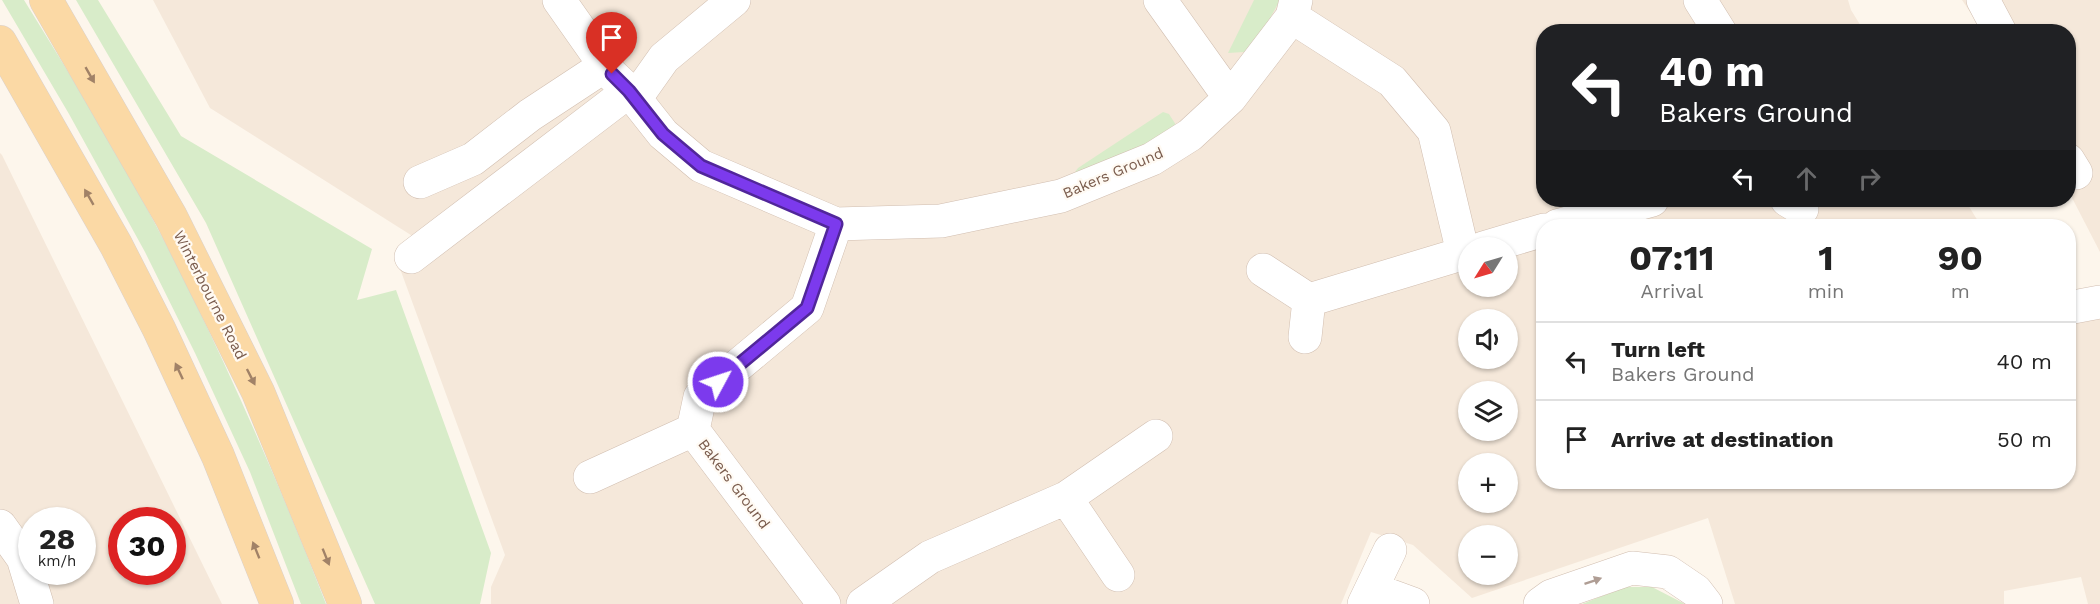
<!DOCTYPE html>
<meta charset="utf-8">
<style>
:root{--surface:#fff;--page:#f2f2f2;--text:#222;--muted:#767676;--line:#e0e0e0}
body{margin:0;font-family:"Work Sans",sans-serif;background:var(--page);color:var(--text);height:100vh;display:flex;flex-direction:column;font-size:22px;white-space:nowrap}
*{box-sizing:border-box;margin:0}
p{font-size:20px;color:var(--muted)}
.icon{flex:none;width:33px;height:33px;fill:none;stroke:currentColor;stroke-width:2;stroke-linecap:round;stroke-linejoin:round}
.map{position:relative;flex:1;overflow:hidden}
.panel{position:absolute;left:1536px;top:219px;width:540px;height:270px;display:flex;flex-direction:column;background:var(--surface);border-radius:24px;box-shadow:0 2px 4px #0004}
.panel>*{flex:none}
.hud{position:absolute;left:1536px;top:24px;width:540px;height:183px;border-radius:24px;box-shadow:0 2px 4px #0004;background:#202124;color:#fff;overflow:hidden}
.needle{width:39px;rotate:233deg}
.controls{position:absolute;left:1458px;top:237px;display:grid;gap:12px}
.controls a{display:grid;place-items:center;width:60px;height:60px;border-radius:50%;background:var(--surface);box-shadow:0 2px 4px #0004;font-size:30px}
.speed{position:absolute;left:18px;top:507px;display:flex;gap:12px;font-size:30px;font-weight:700;text-align:center}
.speed>*{display:grid;place-content:center;width:78px;height:78px;border-radius:50%;background:var(--surface);box-shadow:0 2px 4px #0004;line-height:1}
.speed small{font-size:15px;font-weight:400}
.speed .limit{border:9px solid #d22;background:#fff;color:#111}
.pin{position:absolute;display:grid;place-items:center;width:51px;height:51px;color:#fff;margin:-62px -26px;border-radius:50% 50% 50% 0;rotate:-45deg;box-shadow:0 0 6px #0007}
.pin .icon{rotate:45deg}
.me{position:absolute;width:66px;margin:-33px;rotate:50deg;stroke-linejoin:round;filter:drop-shadow(0 0 4px #0008)}
.turn{display:flex;align-items:center;gap:21px;height:126px;padding:0 24px;font-size:27px}
.turn .icon{width:78px;height:78px;stroke-width:2.5}
.turn b{display:block;font-size:42px;line-height:51px}
.lanes{display:flex;align-items:center;height:57px;padding:0 24px;background:#0003;justify-content:center;gap:30px;direction:ltr}
.lanes .off{opacity:.35}
.eta{display:flex;justify-content:space-evenly;align-items:center;height:102px;text-align:center}
.eta b{font-size:36px;font-weight:700;line-height:42px}
ul{padding:0;list-style:none}
li{display:flex;align-items:center;gap:18px;height:78px;padding:0 24px;border-top:2px solid var(--line)}
li div{flex:1}
li b{display:block;font-size:22px}
li em{font-style:normal}
.map>svg:first-child{display:block}
.residential{fill:#f5e8da;fill-rule:evenodd}
.grass{fill:#d8ecc9}
.lines{fill:none;stroke-linecap:round;stroke-linejoin:round}
.minor-casing{stroke:#d1beb0;stroke-width:34}
.major-casing{stroke:#dad1cd;stroke-width:34}
.minor{stroke:#fff;stroke-width:33}
.major{stroke:#fbd9a5;stroke-width:33}
.oneway{fill:#a18267}
.oneway2{fill:#af9d94}
.route-casing{stroke:#51269a;stroke-width:15}
.route{stroke:#7c3aed;stroke-width:10}
.labels{text-anchor:middle;stroke-width:4.5;stroke-linejoin:round;paint-order:stroke}
.street-label{font-size:15px;fill:#7a5c4d;stroke:#fffaf3}
</style>
<div class="map">
<svg width="2100" height="604" viewBox="0 0 2100 604">
<rect width="100%" height="100%" fill="#fdf6ec"/>
<!-- residential -->
<path class="residential" d="M153 0H1848L1851 10 1864 31 1544 32V200H1965L1981 226H1544V482H2068L2069 299 2100 292V604H2088L2081 577 2004 591V604H1735L1708 518 1472 598 1413 545 1371 532 1341 604H491V587L505 555 395 255 414 237 210 108ZM1468 248H1508V286H1468ZM1468 320H1508V358H1468ZM1468 392H1508V430H1468ZM1468 464H1508V502H1468ZM1468 536H1508V574H1468Z
M1962 0H2100V252L2069 192 2068 32 1983 31Z
M0 153 2 155 222 604H0ZM32 520H82V572H32ZM122 520H172V572H122Z"/>
<!-- grass -->
<path class="grass" d="M2 0H24C83 95 141 191 190 292 240 394 285 498 326 604H301L250 472 195 353 145 252 69 114Z
M76 0H98L181 136 372 249 357 300 396 290 491 553 480 604H375L206 223Z
M1254 0H1280L1263 31 1244 52 1228 53Z
M1163 112 1169 114 1176 125 1151 142 1077 174 1075 172 1078 168Z
M1625 587H1652L1685 604H1582Z"/>
<g class="lines">
<!-- minor casing -->
<g class="minor-casing">
<path id="minor" d="M559 0 611 74 629 91 663 134 701 166 836 224 941 221 1061 196 1152 159 1190 135 1230 98 1292 17 1296 0
M1160 0 1230 98
M1700 0 1720 32
M1983 0 2000 32
M1292 17 1392 81 1434 131 1463 253
M635 99 664 58 734 0
M2068 160 2076 173
M420 182 473 159 530 115 606 65
M1787 200 1802 209
M1557 226 1652 200
M1483 248 1544 230
M411 257 629 91
M1263 270 1309 300 1305 337
M1309 300 1468 252
M2068 308 2100 302
M590 477 693 430
M0 526 23 558 37 604
M1118 575 1066 498 1156 436
M1372 589 1413 604
M824 604 693 430 700 397 807 308 836 224
M863 604 930 557 1066 498
M1364 604 1390 550
M1540 604 1551 596 1632 568 1668 572 1696 591 1706 604"/>
</g>
<!-- major casing -->
<g class="major-casing">
<path id="major" d="M46 0 171 217 258 392 345 604
M0 42 116 245 159 329 218 456 277 604"/>
</g>
<!-- minor -->
<use href="#minor" class="minor"/>
<!-- major -->
<use href="#major" class="major"/>
</g>
<!-- one-way arrows -->
<defs><path id="oneway-solid" d="M-6-.8H1V-3.2L6.5 0L1 3.2V.8H-6Z" transform="scale(1.5)"/></defs>
<g class="oneway">
<use href="#oneway-solid" transform="translate(90 75) rotate(60)"/>
<use href="#oneway-solid" transform="translate(89 197) rotate(-120)"/>
<use href="#oneway-solid" transform="translate(179 371) rotate(-115)"/>
<use href="#oneway-solid" transform="translate(251 377) rotate(63)"/>
<use href="#oneway-solid" transform="translate(256 550) rotate(-112)"/>
<use href="#oneway-solid" transform="translate(326 557) rotate(68)"/>
</g>
<use class="oneway2" href="#oneway-solid" transform="translate(1593 581) rotate(-19)"/>
<g class="lines">
<!-- route casing -->
<g class="route-casing">
<path id="route" d="M612 74 629 91 663 134 701 166 836 224 807 308 718 382"/>
</g>
<!-- route -->
<use href="#route" class="route"/>
</g>
<g class="labels">
<!-- street labels -->
<g class="street-label">
<text transform="translate(1113 173) rotate(-23)" y="5">Bakers Ground</text>
<text transform="translate(210 295) rotate(63)" y="5">Winterbourne Road</text>
<text transform="translate(734 484) rotate(53)" y="5">Bakers Ground</text>
</g>
</g>
</svg>
<div class="controls">
<a><svg class="needle" viewBox="-14 -14 28 28"><path d="M0-13l5 13h-10z" fill="#e53935"/><path d="M0 13l5-13h-10z" fill="#767676"/></svg></a>
<a><svg class="icon" aria-label="sound" viewBox="0 0 24 24"><path d="M4 9h4l5-4v14l-5-4H4zM17 9q2 3 0 6"/></svg></a>
<a><svg class="icon" aria-label="layers" viewBox="0 0 24 24"><path d="M12 4l9 5-9 5-9-5zM3 14l9 5 9-5"/></svg></a>
<a>+</a>
<a>−</a>
</div>
<div class="speed"><div>28<small>km/h</small></div><div class="limit">30</div></div>
<div class="pin" style="left:612px;top:74px;background:#d93025"><svg class="icon" aria-label="arrive" viewBox="0 0 24 24"><path d="M6 21V4h12l-3 4 3 4H6"/></svg></div>
<svg class="me" style="left:718px;top:382px" viewBox="-20 -20 40 40"><circle r="17" fill="#7c3aed" stroke="#fff" stroke-width="3"/><path d="M0-11L8 9 0 5-8 9z" fill="#fff"/></svg>
<div class="hud">
<div class="turn"><svg class="icon" aria-label="left" viewBox="0 0 24 24"><path d="M17 20v-9H6M10 6l-5 5 5 5"/></svg><div><b>40 m</b>Bakers Ground</div></div>
<div class="lanes"><svg class="icon" aria-label="left" viewBox="0 0 24 24"><path d="M17 20v-9H6M10 6l-5 5 5 5"/></svg><svg class="icon off" aria-label="ahead" viewBox="0 0 24 24"><path d="M12 20V5M6 11l6-6 6 6"/></svg><svg class="icon off" aria-label="right" viewBox="0 0 24 24"><path d="M7 20v-9h11M14 6l5 5-5 5"/></svg></div>
</div>
<section class="panel">
<div class="eta">
<div><b>07:11</b><p>Arrival</p></div>
<div><b>1</b><p>min</p></div>
<div><b>90</b><p>m</p></div>
</div>
<ul>
<li><svg class="icon" aria-label="left" viewBox="0 0 24 24"><path d="M17 20v-9H6M10 6l-5 5 5 5"/></svg><div><b>Turn left</b><p>Bakers Ground</p></div><em>40 m</em></li>
<li><svg class="icon" aria-label="arrive" viewBox="0 0 24 24"><path d="M6 21V4h12l-3 4 3 4H6"/></svg><div><b>Arrive at destination</b></div><em>50 m</em></li>
</ul>
</section>
</div>
